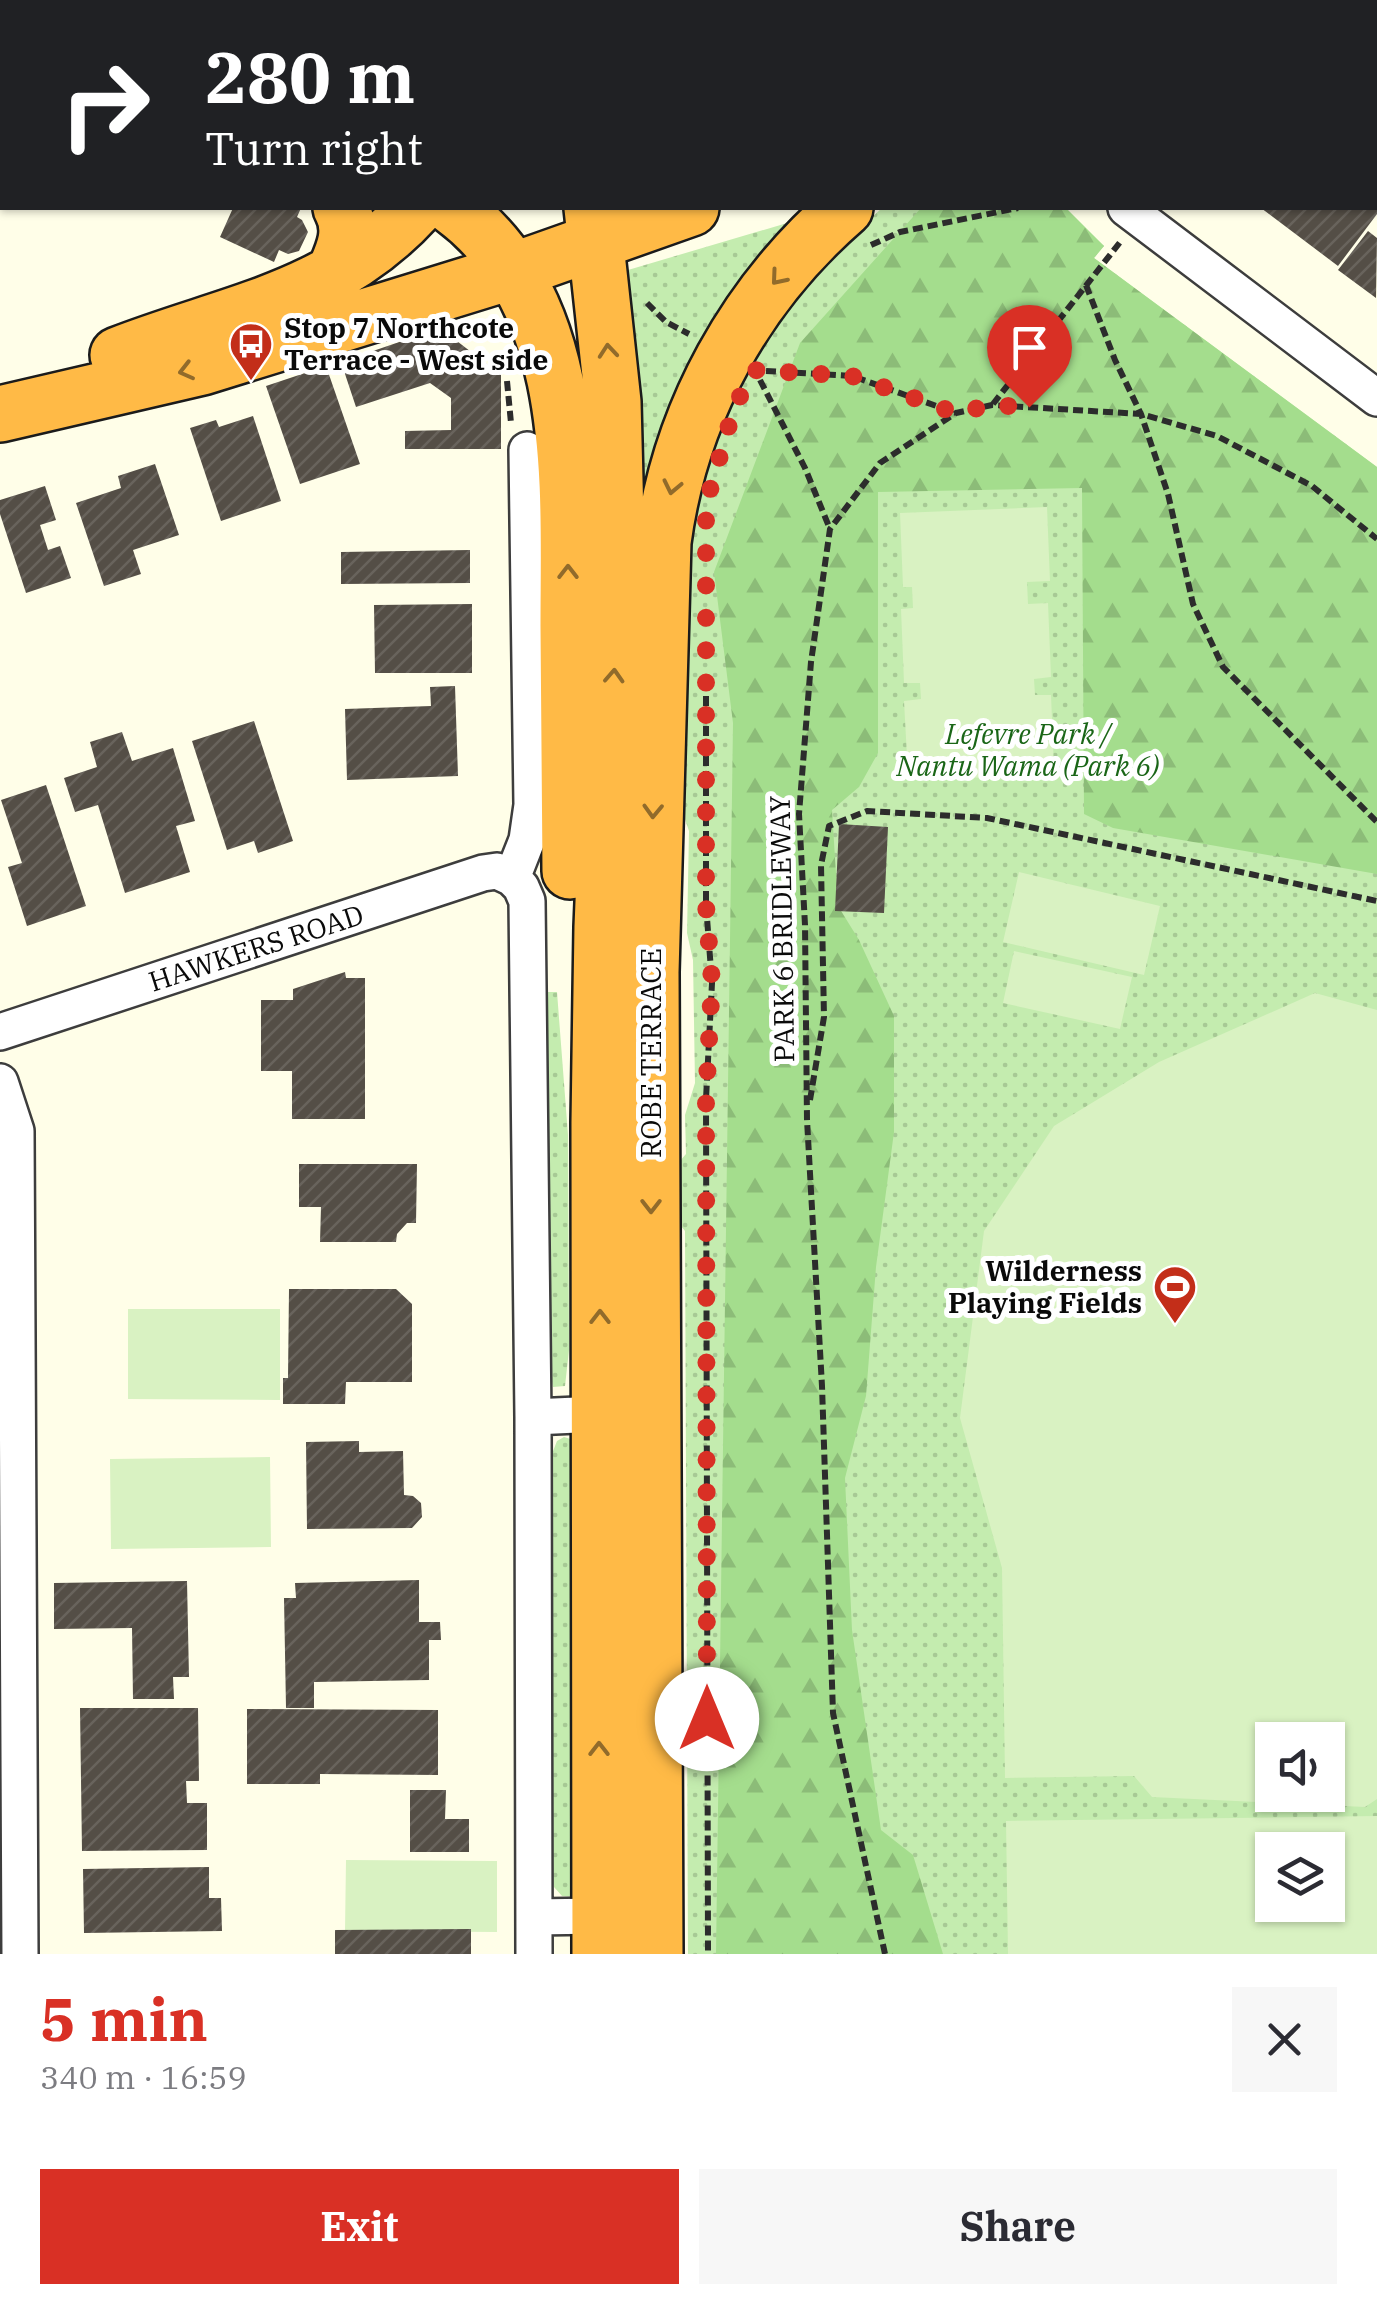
<!DOCTYPE html>
<meta charset="utf-8">
<style>
:root{--surface:#fff;--page:#f7f7f7;--text:#2b2b33;--muted:#7c7c81;--accent:#d93025}
body{margin:0;font-family:"IBM Plex Serif",serif;background:var(--page);color:var(--text);height:100vh;display:flex;flex-direction:column;font-size:38px;white-space:nowrap}
*{box-sizing:border-box;margin:0}
p{font-size:32px;color:var(--muted)}
.icon{flex:none;width:55px;height:55px;fill:none;stroke:currentColor;stroke-width:2;stroke-linecap:round;stroke-linejoin:round}
.map{position:relative;height:1954px;overflow:hidden}
.side{display:flex;flex-direction:column;background:var(--surface);flex:1}
.side>*{flex:none}
.top-card{position:absolute;left:0px;top:0px;width:1378px;height:210px;box-shadow:0 2px 8px #0004;background:#202124;color:#fff;overflow:hidden}
.controls{position:absolute;left:1255px;top:1722px;display:grid;gap:20px}
.controls a{display:grid;place-items:center;width:90px;height:90px;border-radius:0px;background:var(--surface);box-shadow:0 2px 8px #0004;font-size:50px}
.pin{position:absolute;display:grid;place-items:center;width:85px;height:85px;color:#fff;margin:-102px -42px;border-radius:50% 50% 50% 0;rotate:-45deg;box-shadow:0 0 10px #0007}
.pin .icon{rotate:45deg}
.me{position:absolute;width:110px;margin:-55px;rotate:0deg;stroke-linejoin:round;filter:drop-shadow(0 0 8px #0008)}
.turn{display:flex;align-items:center;gap:35px;height:210px;padding:0 40px;font-size:45px}
.turn .icon{width:130px;height:130px;stroke-width:2.5}
.turn b{display:block;font-size:70px;line-height:85px}
.round{display:grid;place-items:center;flex:none;width:105px;height:105px;border-radius:0px;background:var(--page)}
.head{display:flex;align-items:center;justify-content:space-between;height:170px;padding:0 40px}
h1{font-size:60px;font-weight:800;line-height:75px;color:var(--accent)}
.cta{display:flex;gap:20px;margin-top:auto;padding:20px 40px}
.cta a{flex:1;height:115px;border-radius:0px;background:var(--accent);color:#fff;font-size:40px;font-weight:800;line-height:115px;text-align:center}
.cta a+a{background:var(--page);color:var(--text)}
.map>svg:first-child{display:block}
.grass{fill:url(#grass-dots);fill-rule:evenodd}
.forest{fill:url(#forest-firs)}
.pitch{fill:#d9f2c2;fill-rule:evenodd}
.building{fill:url(#building-hatch)}
.lines{fill:none;stroke-linecap:round;stroke-linejoin:round}
.street-casing{stroke:#3d3d3d;stroke-width:40}
.secondary-casing{stroke:#2c2c2c;stroke-width:55}
.highway-casing{stroke:#1b1b1b;stroke-width:60}
.path{stroke:#2c2c2c;stroke-width:6;stroke-dasharray:10 5;stroke-linecap:butt}
.street{stroke:#fff;stroke-width:35}
.secondary{stroke:#faffa3;stroke-width:50}
.highway{stroke:#ffba46;stroke-width:55}
.oneway{stroke:#916b2b}
.route{stroke:#d93025;stroke-width:18;stroke-dasharray:0 32.4}
.labels{text-anchor:middle;stroke-width:10;stroke-linejoin:round;paint-order:stroke}
.poi-label{font-size:28px;font-weight:bold;fill:#0a0a0a;stroke:#fff;text-anchor:start}
.park-label{font-size:28px;font-style:italic;fill:#1a6617;stroke:#fff}
.street-label{font-size:28px;fill:#0a0a0a;stroke:#fff}
</style>
<div class="map">
<svg width="1377" height="1954" viewBox="0 0 1377 1954">
<defs>
<pattern id="grass-dots" width="8" height="8" patternUnits="userSpaceOnUse" patternTransform="scale(2.5)"><rect width="8" height="8" fill="#c4ecaf"/><path d="M2 2h.1M6 6h.1" fill="none" stroke="#a7c995" stroke-width="1.8" stroke-linecap="round"/></pattern>
<pattern id="forest-firs" width="22" height="20" patternUnits="userSpaceOnUse" patternTransform="scale(2.5)"><rect width="22" height="20" fill="#a4dd8d"/><path d="M5 1l3.5 6h-7zM16 11l3.5 6h-7z" fill="#8cbc78"/></pattern>
<pattern id="building-hatch" width="6" height="6" patternUnits="userSpaceOnUse" patternTransform="scale(2.5)"><rect width="6" height="6" fill="#544e46"/><path d="M-1 1l2-2M0 6l6-6M5 7l2-2" fill="none" stroke="#68635c"/></pattern>
</defs>
<rect width="100%" height="100%" fill="#fffee8"/>
<!-- grass -->
<path class="grass" d="M614 0H1005L614 2Z
M882 208H1069L1067 211 1104 246 1094 258 1377 467V1954H688L685 1231 674 1217 673 1169 686 1154 685 1115 695 1083 693 960 687 933 689 831 676 793 693 514 715 429 756 346 805 278ZM1272 1740H1328V1795H1272ZM1272 1850H1328V1905H1272Z
M804 218 641 509 628 270Z
M546 992H557L568 1135 569 1350 565 1386 553 1387 545 1346Z
M564 1437 577 1441 578 1897 562 1896 554 1887 548 1862V1464L557 1441Z"/>
<!-- forest -->
<path class="forest" d="M921 208H1066L1104 246 1094 258 1377 467V874L1113 828 1084 814 1082 488 878 492V753L859 787 832 810 838 906 859 940 894 1016V1132L876 1267 866 1396 845 1478 852 1630 881 1830 913 1855 943 1954H716L733 723 714 572 800 343Z"/>
<!-- pitch -->
<path class="pitch" d="M1047 507 1050 581 1027 582 1028 604 1048 603 1051 677 1034 679 1035 695H1051L1054 768 1038 769 1037 775 923 780 922 774 908 775 904 701 921 699 920 683H904L901 609 913 608 912 587H903L900 513Z
M1019 872 1160 906 1144 975 1003 942Z
M1014 951 1132 977 1120 1029 1003 1003Z
M1315 993 1377 1010V1799L1365 1807 1152 1797 1134 1776 1005 1778 1002 1568 960 1418 984 1231 1054 1126 1159 1062ZM1272 1740H1328V1795H1272Z
M128 1309H280V1400L128 1399Z
M270 1457 271 1547 111 1549 110 1459Z
M1377 1816V1954H1008L1006 1821ZM1272 1850H1328V1905H1272Z
M346 1860 497 1861V1932L345 1931Z"/>
<!-- building -->
<path class="building" d="M233 208H301L297 217 302 220 308 232 299 251 288 254 279 250 274 262 220 237Z
M1261 208H1377V214L1338 266Z
M1368 231 1377 238 1376 298 1338 270Z
M440 328 501 375V449H405V431L451 430V398L430 383 356 407 341 362Z
M326 366 360 464 300 484 266 386Z
M253 416 281 501 221 521 190 428 216 420 219 427Z
M155 464 179 535 133 550 141 574 104 586 76 503 121 488 118 476Z
M45 486 56 520 40 525 48 550 60 546 71 578 26 593 0 514V500Z
M470 550V583L341 584V552Z
M472 604V673H375L374 605Z
M455 686 458 776 347 780 345 709 431 706 430 687Z
M254 721 293 841 258 853 254 841 227 850 192 741Z
M122 732 132 761 173 748 195 821 176 826 190 872 125 893 98 805 75 812 64 778 97 767 90 742Z
M46 785 86 906 27 926 8 867 22 863 1 800Z
M839 824 888 827 884 913 835 911Z
M345 972 346 978H365V1119H292V1071H261V1000H293V989Z
M299 1164H417L416 1223H407L397 1234 396 1242H320L321 1207H299Z
M289 1289H396L412 1304V1382H346L345 1404H283V1378H288Z
M359 1441V1452L403 1451 404 1495 413 1496 421 1503 422 1517 412 1528 307 1529 306 1442Z
M419 1580V1622H440L441 1640H429V1680L314 1682V1708H286L284 1598H296L295 1583Z
M187 1581 189 1677H173L174 1699H133L132 1628 54 1629V1583Z
M80 1708H198L199 1781H186L187 1803H207V1850L82 1851Z
M247 1709 438 1710V1775L320 1774V1784H247Z
M410 1790H446L445 1819H469V1852H410Z
M209 1867V1898H221L222 1931 84 1933 83 1869Z
M471 1929V1954H335V1930Z"/>
<g class="lines">
<!-- street casing -->
<g class="street-casing">
<path id="street" d="M1222 2 1224 0
M1375 144 1377 146
M1126 208 1377 398
M527 450 532 805 527 840 512 878 521 887 527 901 533 1417 534 1954
M0 1032 483 873 497 871 512 878
M0 1082 16 1131 20 1954
M533 1417 599 1414
M534 1917 599 1916"/>
</g>
<!-- secondary casing -->
<g class="secondary-casing">
<path id="secondary" d="M0 6 2 7"/>
</g>
<!-- highway casing -->
<g class="highway-casing">
<path id="highway" d="M542 2 543 0
M587 2V0
M1050 2 1053 0
M454 208C581 302 568 485 568 626 569 708 570 790 570 871
M592 208 613 402 617 558 602 927 599 1123 600 1954
M333 276C343 253 354 231 341 208
M118 355C228 312 332 300 416 208
M0 414 202 367 513 271 691 208
M655 1954 651 972 663 542C680 412 746 294 845 208"/>
</g>
<!-- path -->
<path class="path" d="M471 2 474 0
M871 245 900 232 1018 208
M1086 285 1115 360 1141 414 1168 494 1193 604 1223 667 1377 822
M647 303 666 322 689 334
M766 371 852 376 956 413
M760 380 805 468 830 529
M507 381 511 423
M993 404 1121 241
M706 696V905L712 983 706 1099 708 1954
M810 1100 824 1017 821 865 829 826 867 811 987 818 1377 901
M885 1954 833 1713 822 1386 807 1120 805 925 799 814 811 662 830 529 880 463 956 413 992 405 1141 414 1217 436 1312 486 1377 539"/>
<!-- street -->
<use href="#street" class="street"/>
<!-- secondary -->
<use href="#secondary" class="secondary"/>
<!-- highway -->
<use href="#highway" class="highway"/>
</g>
<!-- one-way arrows -->
<defs><path id="oneway-chevron" d="M-2-3.5L2.5 0L-2 3.5" fill="none" stroke-width="1.6" stroke-linecap="round" stroke-linejoin="round" transform="scale(2.5)"/></defs>
<g class="oneway">
<use href="#oneway-chevron" transform="translate(778 278) rotate(130)"/>
<use href="#oneway-chevron" transform="translate(608 351) rotate(-95)"/>
<use href="#oneway-chevron" transform="translate(186 371) rotate(166)"/>
<use href="#oneway-chevron" transform="translate(672 487) rotate(102)"/>
<use href="#oneway-chevron" transform="translate(568 572) rotate(-90)"/>
<use href="#oneway-chevron" transform="translate(614 676) rotate(-87)"/>
<use href="#oneway-chevron" transform="translate(653 811) rotate(92)"/>
<use href="#oneway-chevron" transform="translate(651 1206) rotate(90)"/>
<use href="#oneway-chevron" transform="translate(600 1317) rotate(-90)"/>
<use href="#oneway-chevron" transform="translate(599 1749) rotate(-90)"/>
</g>
<g class="lines">
<!-- route -->
<path class="route" d="M707 1719 706 1099 712 982 706 905V504L734 408 754 370 852 376 956 413 992 405 1029 407"/>
</g>
<!-- icons -->
<defs>
<g id="bus-pin" transform="scale(2.25)"><path d="M0 17L-7.5 6A9.5 9.5 0 1 1 7.5 6Z" fill="#c32e19" stroke="#fff"/><path d="M-5-6H5V4H4V6H2V4H-2V6H-4V4H-5ZM-3.5-4V0h7V-4ZM-3.5 1.2v1.5H-2V1.2ZM2 1.2v1.5H3.5V1.2Z" fill="#fff"/></g>
<g id="stadium-pin" transform="scale(2.25)"><path d="M0 17L-7.5 6A9.5 9.5 0 1 1 7.5 6Z" fill="#c32e19" stroke="#fff"/><path d="M0-5a6.5 5 0 1 0 0 10a6.5 5 0 1 0 0-10ZM-3.5-1.8h7v3.6h-7Z" fill="#fff"/></g>
</defs>
<g fill-rule="evenodd">
<use href="#bus-pin" x="251" y="344"/>
<use href="#stadium-pin" x="1175" y="1287"/>
</g>
<g class="labels">
<!-- poi labels -->
<g class="poi-label">
<text x="284" y="338">Stop 7 Northcote<tspan x="284" dy="32">Terrace - West side</tspan></text>
<text x="1142" y="1281" text-anchor="end">Wilderness<tspan x="1142" dy="32">Playing Fields</tspan></text>
</g>
<!-- park labels -->
<g class="park-label">
<text x="1028" y="744">Lefevre Park /<tspan x="1028" dy="32">Nantu Wama (Park 6)</tspan></text>
</g>
<!-- street labels -->
<g class="street-label">
<text transform="translate(782 929) rotate(-91)" y="10">PARK 6 BRIDLEWAY</text>
<text transform="translate(256 948) rotate(-18)" y="10">HAWKERS ROAD</text>
<text transform="translate(651 1053) rotate(-90)" y="10">ROBE TERRACE</text>
</g>
</g>
</svg>
<div class="controls">
<a><svg class="icon" aria-label="sound" viewBox="0 0 24 24"><path d="M4 9h4l5-4v14l-5-4H4zM17 9q2 3 0 6"/></svg></a>
<a><svg class="icon" aria-label="layers" viewBox="0 0 24 24"><path d="M12 4l9 5-9 5-9-5zM3 14l9 5 9-5"/></svg></a>
</div>
<div class="pin" style="left:1029px;top:407px;background:#d93025"><svg class="icon" aria-label="arrive" viewBox="0 0 24 24"><path d="M6 21V4h12l-3 4 3 4H6"/></svg></div>
<svg class="me" style="left:707px;top:1719px" viewBox="-20 -20 40 40"><circle r="19" fill="#fff"/><path d="M0-13L10 11 0 6-10 11z" fill="#d93025"/></svg>
<div class="top-card">
<div class="turn"><svg class="icon" aria-label="right" viewBox="0 0 24 24"><path d="M7 20v-9h11M14 6l5 5-5 5"/></svg><div><b>280 m</b>Turn right</div></div>
</div>
</div>
<section class="side">
<div class="head"><div><h1>5 min</h1><p>340 m · 16:59</p></div><a class="round"><svg class="icon" aria-label="close" viewBox="0 0 24 24"><path d="M6 6l12 12M18 6L6 18"/></svg></a></div>
<div class="cta"><a>Exit</a><a>Share</a></div>
</section>
